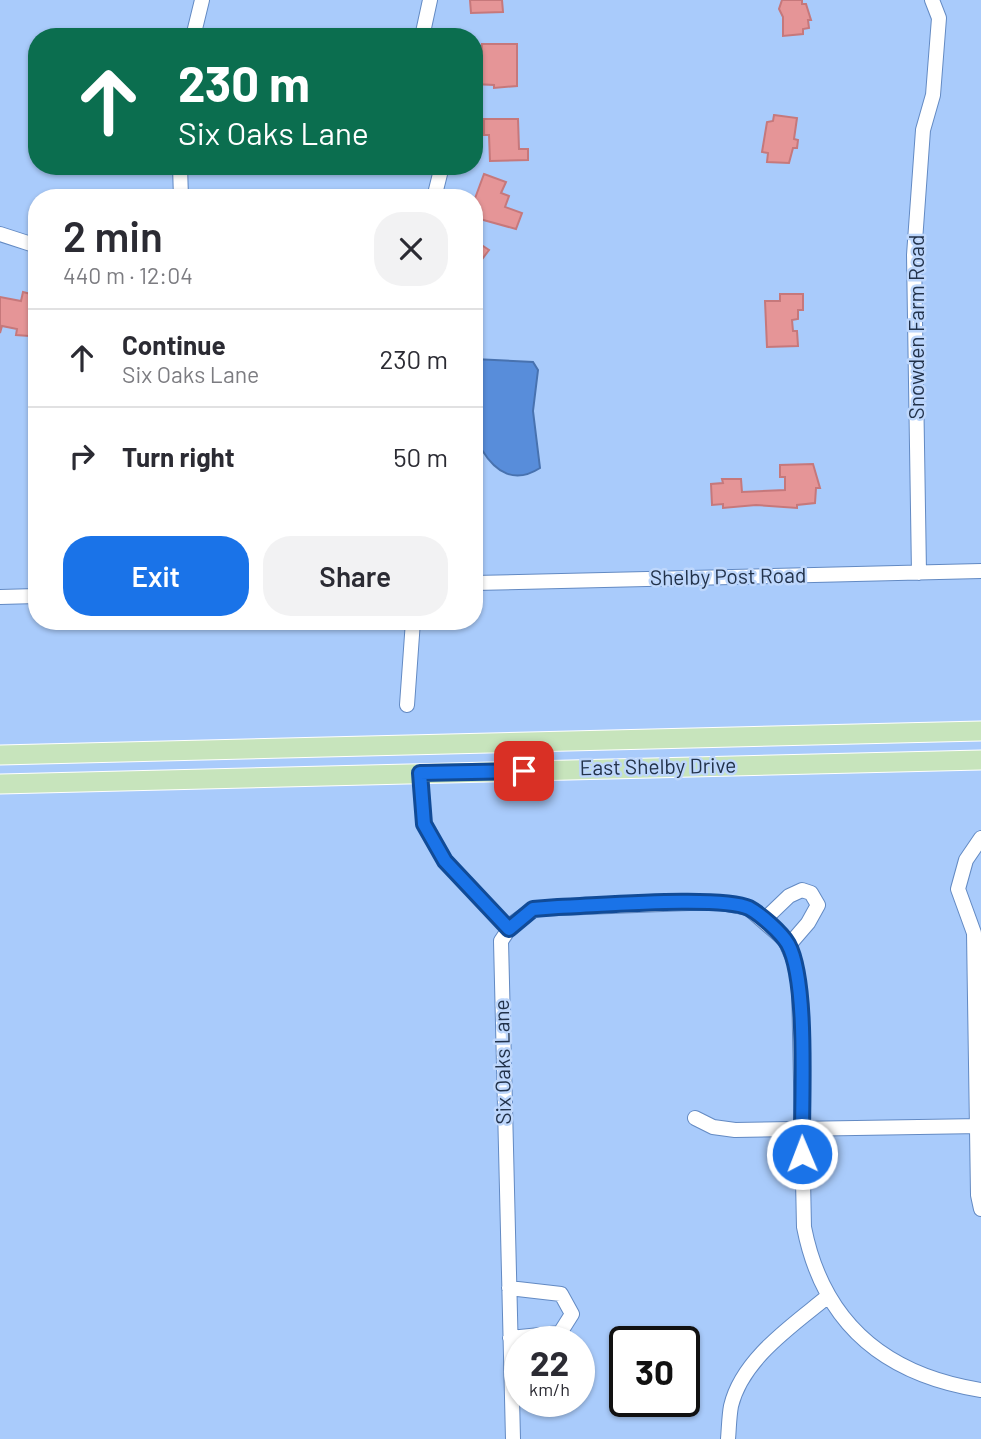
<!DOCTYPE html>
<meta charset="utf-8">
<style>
:root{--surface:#fff;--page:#f2f2f3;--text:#2b2b33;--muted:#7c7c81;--line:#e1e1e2;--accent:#1a73e8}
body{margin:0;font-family:Barlow,sans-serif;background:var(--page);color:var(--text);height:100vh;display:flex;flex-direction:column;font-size:26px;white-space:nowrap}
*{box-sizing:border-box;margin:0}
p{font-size:23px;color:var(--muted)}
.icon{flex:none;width:38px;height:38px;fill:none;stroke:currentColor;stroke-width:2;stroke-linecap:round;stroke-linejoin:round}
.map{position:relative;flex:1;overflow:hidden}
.drawer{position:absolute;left:28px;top:189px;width:455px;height:441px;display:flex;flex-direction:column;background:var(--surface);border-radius:28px;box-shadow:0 2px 5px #0004}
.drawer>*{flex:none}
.guide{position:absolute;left:28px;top:28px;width:455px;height:147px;border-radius:28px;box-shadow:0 2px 5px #0004;background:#0b6e4f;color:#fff;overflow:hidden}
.speed{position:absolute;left:504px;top:1326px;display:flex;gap:14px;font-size:35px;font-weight:700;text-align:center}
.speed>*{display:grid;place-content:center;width:91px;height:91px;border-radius:50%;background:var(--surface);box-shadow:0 2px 5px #0004;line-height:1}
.speed small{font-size:18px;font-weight:400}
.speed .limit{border:4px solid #111;border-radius:10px;background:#fff;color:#111}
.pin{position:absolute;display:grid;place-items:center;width:60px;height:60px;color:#fff;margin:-30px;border-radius:14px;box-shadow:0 4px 10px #0006}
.me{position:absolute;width:77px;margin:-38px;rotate:359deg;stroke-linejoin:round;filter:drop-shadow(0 0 5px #0008)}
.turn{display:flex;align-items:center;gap:24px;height:147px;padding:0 35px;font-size:32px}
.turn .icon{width:91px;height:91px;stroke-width:2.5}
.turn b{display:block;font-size:49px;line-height:60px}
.round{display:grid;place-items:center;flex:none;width:74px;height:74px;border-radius:28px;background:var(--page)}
.headline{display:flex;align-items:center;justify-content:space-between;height:119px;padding:0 35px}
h1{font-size:42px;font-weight:600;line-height:52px}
.action{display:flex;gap:14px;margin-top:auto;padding:14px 35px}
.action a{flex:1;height:80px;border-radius:28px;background:var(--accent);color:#fff;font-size:28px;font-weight:600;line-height:80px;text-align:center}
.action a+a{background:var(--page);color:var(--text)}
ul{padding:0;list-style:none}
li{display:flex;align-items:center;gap:21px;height:98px;padding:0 35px;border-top:2px solid var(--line)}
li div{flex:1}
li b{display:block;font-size:26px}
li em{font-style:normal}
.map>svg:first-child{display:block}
.water{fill:#588dda;stroke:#4872af;stroke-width:2}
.building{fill:#e59597;stroke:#c6787b;stroke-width:2}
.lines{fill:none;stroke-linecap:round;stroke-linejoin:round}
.minor-casing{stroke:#638ac3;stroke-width:16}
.major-casing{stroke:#fff;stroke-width:21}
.minor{stroke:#fff;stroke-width:14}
.major{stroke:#c7e4bc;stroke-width:19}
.route-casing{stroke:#114b97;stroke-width:18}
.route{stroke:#1a73e8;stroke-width:12}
.labels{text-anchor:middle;stroke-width:5;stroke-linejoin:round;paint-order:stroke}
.street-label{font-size:21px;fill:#22324a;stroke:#bed7fc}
</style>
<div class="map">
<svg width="981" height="1439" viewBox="0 0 981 1439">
<rect width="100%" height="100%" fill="#a9cbfb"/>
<!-- water -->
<path class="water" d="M474 359 533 362 538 370 533 411 540 468C515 484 496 473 482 450 479 446 475 441 474 436 470 412 474 383 474 359Z"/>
<!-- building -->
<path class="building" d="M470 0H502L503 12 471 13Z
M782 0H802V4H806L811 20H808L809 28 803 29V34L783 36V17L779 9Z
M482 44H517V86L494 88V85L474 84V71H481Z
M774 115 797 118 794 139 798 140 797 148H793L789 163 767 162 768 153 762 152 767 122 773 121Z
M484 119H518L519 149H528V160L490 161 489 135H484Z
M484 174 506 182 501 193 509 196 505 207 522 213 516 229 476 218 474 201Z
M474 240 489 250 477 266 480 268 474 276Z
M23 292 35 295 29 336 16 335 17 329 2 326 0 333V297L21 301Z
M780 294H803V310H798V319L792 320 793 331H797L798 346 767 347 765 301H780Z
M813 464 820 488H816L815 503 797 505V508L756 505 723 508V504L712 505 711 484 723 483 722 479H741L742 492 785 490V477H780V465Z"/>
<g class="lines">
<!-- minor casing -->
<g class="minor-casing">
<path id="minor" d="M193 37 202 0
M422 37 430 0
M180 166 181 198
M434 198 442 166
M0 234 37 246
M919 573 914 255 923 130 933 95 939 18 932 0
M474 583 981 571
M0 597 37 596
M407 705 413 621
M420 773 424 824 445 861 509 929
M981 838 966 860 958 889 974 933 978 1195 981 1209
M764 920 789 896 802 890 811 893 818 905 808 923 789 945
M695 1118 713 1127 735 1130 981 1126
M509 1288 561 1294 572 1314 560 1333 510 1338
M513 1439 501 941 513 923 533 909 715 902 748 908 785 940 795 963 799 985 804 1227C823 1324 886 1375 981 1390
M728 1439C729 1428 729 1417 731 1406 742 1359 793 1325 827 1297"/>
</g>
<!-- major casing -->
<g class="major-casing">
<path id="major" d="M0 755 981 731
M0 784 981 760"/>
</g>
<!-- minor -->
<use href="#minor" class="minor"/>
<!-- major -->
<use href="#major" class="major"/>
</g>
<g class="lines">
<!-- route casing -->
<g class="route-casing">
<path id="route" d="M524 771 420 773 424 824 445 861 509 929 533 909 558 907C595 906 721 895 749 908 760 914 781 932 788 944 809 982 801 1105 802 1154"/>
</g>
<!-- route -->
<use href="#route" class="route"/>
</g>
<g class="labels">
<!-- street labels -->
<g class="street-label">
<text transform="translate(917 327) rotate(-90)" y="7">Snowden Farm Road</text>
<text transform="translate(728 577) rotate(-1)" y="7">Shelby Post Road</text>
<text transform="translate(658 767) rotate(-1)" y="7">East Shelby Drive</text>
<text transform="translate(503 1062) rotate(-91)" y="7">Six Oaks Lane</text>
</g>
</g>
</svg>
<div class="speed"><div>22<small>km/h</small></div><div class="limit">30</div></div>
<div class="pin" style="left:524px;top:771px;background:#d93025"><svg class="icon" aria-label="arrive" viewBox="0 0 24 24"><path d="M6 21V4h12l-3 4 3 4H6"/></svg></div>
<svg class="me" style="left:802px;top:1154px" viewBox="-20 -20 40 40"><circle r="17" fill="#1a73e8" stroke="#fff" stroke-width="3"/><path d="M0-11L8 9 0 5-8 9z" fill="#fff"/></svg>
<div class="guide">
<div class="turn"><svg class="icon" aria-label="ahead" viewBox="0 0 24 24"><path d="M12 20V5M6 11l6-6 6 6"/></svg><div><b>230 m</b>Six Oaks Lane</div></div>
</div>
<section class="drawer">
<div class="headline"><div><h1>2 min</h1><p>440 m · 12:04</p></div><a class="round"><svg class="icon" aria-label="close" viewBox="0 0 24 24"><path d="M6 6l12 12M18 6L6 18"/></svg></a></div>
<ul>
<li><svg class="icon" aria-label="ahead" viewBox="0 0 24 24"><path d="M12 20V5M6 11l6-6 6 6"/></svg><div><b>Continue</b><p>Six Oaks Lane</p></div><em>230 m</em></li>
<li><svg class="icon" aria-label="right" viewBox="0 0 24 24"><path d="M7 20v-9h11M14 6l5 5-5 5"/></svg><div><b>Turn right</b></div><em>50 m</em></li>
</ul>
<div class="action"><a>Exit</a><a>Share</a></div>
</section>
</div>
